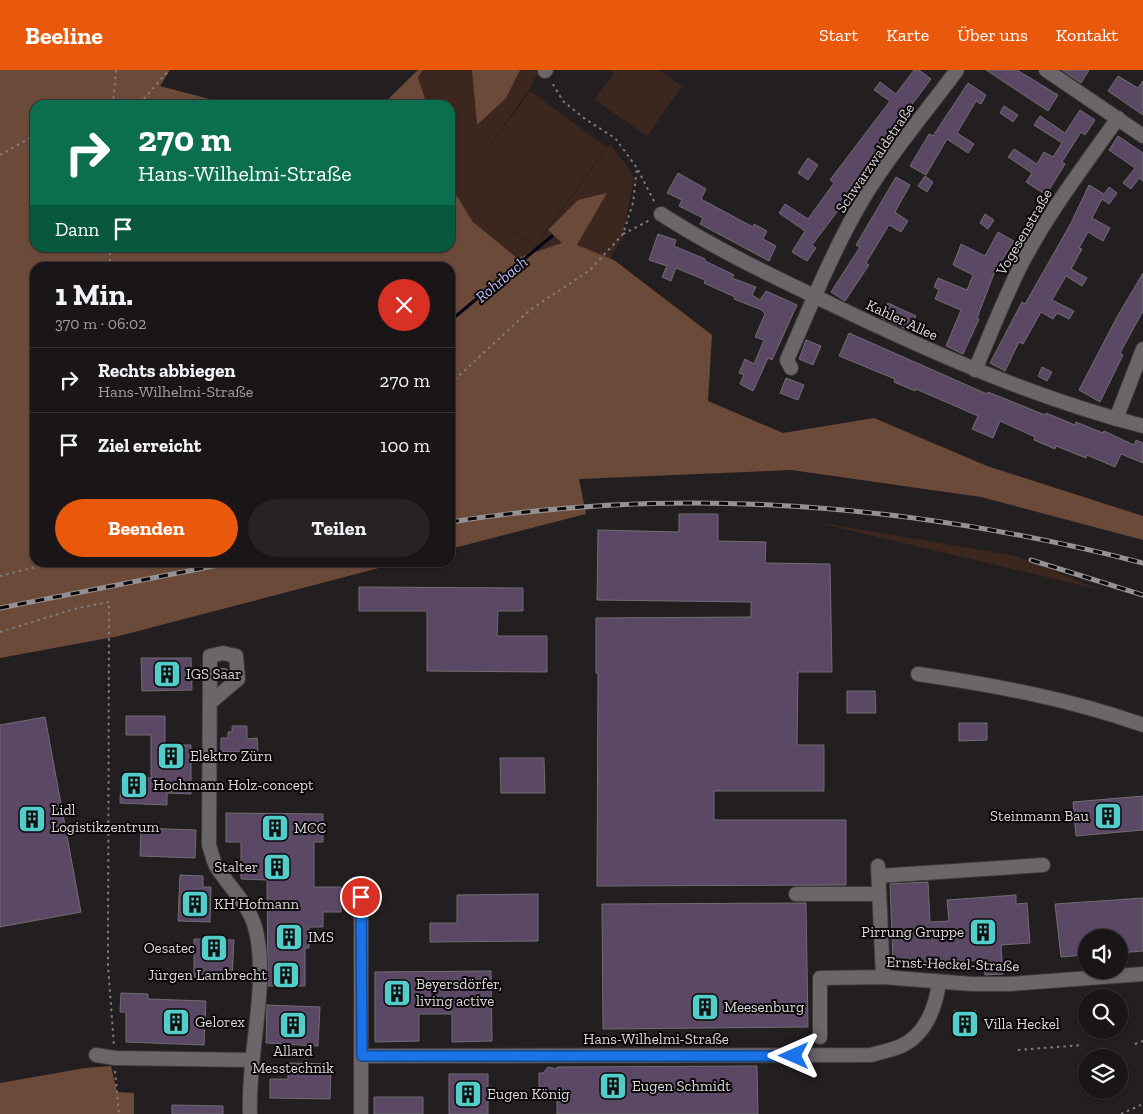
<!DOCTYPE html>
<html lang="de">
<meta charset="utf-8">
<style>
:root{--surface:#1a1618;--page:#272325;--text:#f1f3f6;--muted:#9f9fa2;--line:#383537;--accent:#ea580c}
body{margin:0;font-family:"Zilla Slab",serif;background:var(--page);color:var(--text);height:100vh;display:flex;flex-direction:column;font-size:19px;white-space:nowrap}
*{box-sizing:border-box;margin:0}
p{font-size:16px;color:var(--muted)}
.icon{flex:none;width:28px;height:28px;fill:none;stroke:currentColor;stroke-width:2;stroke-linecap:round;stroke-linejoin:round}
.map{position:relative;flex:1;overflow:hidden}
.sheet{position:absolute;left:30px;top:192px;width:425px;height:305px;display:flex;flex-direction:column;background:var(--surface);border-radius:15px;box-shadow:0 1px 4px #0004,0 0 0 1px var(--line)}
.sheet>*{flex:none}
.guide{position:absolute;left:30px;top:30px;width:425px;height:152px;border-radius:15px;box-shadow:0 1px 4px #0004,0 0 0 1px var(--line);background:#0b6e4f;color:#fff;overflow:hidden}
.fabs{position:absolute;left:1078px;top:859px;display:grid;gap:10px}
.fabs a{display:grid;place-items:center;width:50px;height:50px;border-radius:50%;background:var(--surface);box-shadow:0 1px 4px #0004,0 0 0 1px var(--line);font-size:25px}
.pin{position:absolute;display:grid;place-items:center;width:42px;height:42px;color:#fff;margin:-21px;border:2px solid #fff;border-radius:50%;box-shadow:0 1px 5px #0007}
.me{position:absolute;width:55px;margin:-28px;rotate:270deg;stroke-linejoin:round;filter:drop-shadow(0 0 4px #0008)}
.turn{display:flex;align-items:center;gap:18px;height:105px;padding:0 25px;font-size:22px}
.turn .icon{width:65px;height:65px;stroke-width:2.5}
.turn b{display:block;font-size:35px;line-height:42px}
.then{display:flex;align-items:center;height:48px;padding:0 25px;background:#0003;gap:10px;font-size:19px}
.round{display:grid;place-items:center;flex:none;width:52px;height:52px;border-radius:26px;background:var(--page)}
.head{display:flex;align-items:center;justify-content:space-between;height:85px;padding:0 25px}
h1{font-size:30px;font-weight:800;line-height:38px}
.action{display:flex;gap:10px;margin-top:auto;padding:10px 25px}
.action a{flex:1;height:58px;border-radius:30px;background:var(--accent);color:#fff;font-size:20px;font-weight:800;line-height:58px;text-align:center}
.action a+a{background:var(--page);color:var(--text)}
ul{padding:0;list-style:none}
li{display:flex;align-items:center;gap:15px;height:65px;padding:0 25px;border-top:1px solid var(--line)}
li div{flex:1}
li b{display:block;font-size:19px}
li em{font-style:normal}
header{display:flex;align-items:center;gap:30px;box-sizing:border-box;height:70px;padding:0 25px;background:var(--accent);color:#fff}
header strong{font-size:24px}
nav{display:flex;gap:28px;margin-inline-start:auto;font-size:18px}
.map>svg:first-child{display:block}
.green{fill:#3c271e}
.forest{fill:#6c4a3a}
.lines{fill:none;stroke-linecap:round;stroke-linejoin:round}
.stream{stroke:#05031a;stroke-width:3}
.building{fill:#5b4865;stroke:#716d72}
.minor-casing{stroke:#3e3a3c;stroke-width:16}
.path{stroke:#817d7f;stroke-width:2;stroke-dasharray:2.5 4;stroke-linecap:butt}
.minor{stroke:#6c6669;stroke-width:14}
.rail-casing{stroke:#969193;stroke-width:5}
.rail{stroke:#0b080a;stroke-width:3;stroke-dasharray:9;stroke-linecap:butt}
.route-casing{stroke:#114b97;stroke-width:12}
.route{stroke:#1a73e8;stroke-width:9}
.labels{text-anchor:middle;stroke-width:4;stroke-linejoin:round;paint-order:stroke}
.street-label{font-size:15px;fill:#dbd7d9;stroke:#0b080a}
.poi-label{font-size:15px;fill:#dbd7d9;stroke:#0b080a;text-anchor:start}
.water-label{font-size:16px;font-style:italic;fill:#bbbbf7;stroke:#0b080a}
</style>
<header>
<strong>Beeline</strong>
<nav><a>Start</a><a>Karte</a><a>Über uns</a><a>Kontakt</a></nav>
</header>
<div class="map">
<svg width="1143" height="1044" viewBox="0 0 1143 1044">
<rect width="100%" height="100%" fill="#231e20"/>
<!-- green -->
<path class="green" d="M423 0H472L477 55 505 28 520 0H539L530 19 463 112 530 21 607 77 535 176 487 143 535 177 610 74 630 100 634 109 622 168 610 189 577 175 607 123 548 160 563 173 517 188 473 152 450 115V35H427L418 7Z
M609 0H659L682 16 647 66 594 29 614 4Z
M810 451 1016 486 1101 520Z"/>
<!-- forest -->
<path class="forest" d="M0 0H170L160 16 232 35H35V178H450V115L473 152 517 188 562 173 548 160 578 130 607 123 577 175 614 190 712 265 708 331 783 363 874 348 987 396 1143 446V470L981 427 791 400 579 409 586 444 450 479V198H35V492L398 493 119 566 0 588Z
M418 0H423L418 7 427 35H382Z
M472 0H520L506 28 477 55Z
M111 996 117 1022 134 1023V1044H0V1013L85 998Z"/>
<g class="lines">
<!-- stream -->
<path class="stream" d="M450 251 552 166"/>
</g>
<!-- building -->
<path class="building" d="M914 0H919L931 9 840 131 843 134 812 175 816 178 807 191 792 182 805 161 779 143 785 134 808 149 834 113 830 110 890 31 874 20 880 12 896 24Z
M986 0H1017L1058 25 1048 41Z
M1062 0H1089L1081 13Z
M1118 6 1138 18 1143 11V45L1108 21Z
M968 13 986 25 981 34 976 31 957 63 974 74 968 83 947 69 926 105 910 96 929 64 933 66Z
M1004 36 1018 45 1013 52 1000 43Z
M1080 40 1095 50 1085 65 1081 62 1062 92 1065 94 1046 125 1026 112 1032 103 1008 87 1014 79 1037 94 1044 82 1053 87 1062 73 1034 55 1040 46 1065 63Z
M1118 66 1143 83V111L1139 108 1131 119 1123 113 1135 98 1109 80Z
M808 88 818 95 808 110 798 103Z
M678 103 706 119 701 129 753 157 754 154 767 161 763 169 776 176 769 191 700 154 703 148 679 136 682 130 667 123Z
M925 106 933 112 927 122 918 116Z
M896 107 910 115 895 142 908 151 901 162 889 155 866 193 869 195 845 231 831 222 860 177 856 175Z
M1089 115 1104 124 1109 117 1117 123 1109 134 1102 129 1092 148 1110 158 1103 171 1088 162 1079 178 1082 179 1071 199 1087 208 1082 216 1066 206 1052 230 1074 241 1069 249 1057 243 1053 249 1041 242 1023 274 1019 272 1005 301 990 293 1022 232 1025 234 1071 153Z
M985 144 994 150 988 159 980 153Z
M998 162 1014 171 995 201 977 248 979 249 963 284 946 276 961 240 935 229 939 220 934 217 938 208 967 220 973 205 953 195 961 174 985 186Z
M658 164 676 170 674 176 705 189V191L734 205 732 208 756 217 752 225 760 230 766 221 797 235 772 290 768 288 753 321 740 314 744 305 739 303 745 289 754 294 764 270 755 267 765 244 762 240 734 229 735 227 704 213 705 210 676 198 671 211 662 207 667 196 649 190Z
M1143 203V241L1120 283 1123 285 1100 332 1079 320 1117 247Z
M888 233 916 246 910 261 881 248Z
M849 263 987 324 988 322 1045 345 1046 343 1075 355 1076 352 1103 363 1104 361 1134 375 1136 370 1143 373V393L1121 384 1115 397 1087 385 1086 388 1056 376 1055 379 1034 370 1035 367 1000 351 993 368 972 359 978 346 916 319 915 321 894 312 895 309 839 286Z
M806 270 821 276 813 295 799 289Z
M1042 297 1052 302 1047 311 1038 306Z
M786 308 804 315 798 330 780 323Z
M679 444H718V471L766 472 765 493 830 494 832 602H798L797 675H824V721H714V750H846V815L597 816 598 603H596V548L751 547V532L597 530 598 460 679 462Z
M359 517 523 518V541H498L497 566H547V602L427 601V541H359Z
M141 588H191L192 620 142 621Z
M219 598 227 599V607H219Z
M847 621H875L876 643H847Z
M126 646H165V675H191V724L167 723V735L120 733 121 707 151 708V665H126Z
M45 647 81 842 0 857V655Z
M959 653H987V670L959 671Z
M232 656H247V669L257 668 258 681 221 682V668H228V662H232Z
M500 688H544L545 723H501Z
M1143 726V760L1076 766 1073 732Z
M226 743 323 744V772H314V817H341V842H323V857H309V878H305V916H268L267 810 241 809V772H226Z
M141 758 196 760 195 788 140 786Z
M180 805 203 806V817H211L210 852 178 851Z
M928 812 930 852 949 851 947 830 1016 825V834L1027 833 1030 873 1001 875 1003 904 985 905 983 890 893 893 890 814Z
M538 824V871L430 872V853H457V825Z
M1143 828V881L1119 883V868H1086V885L1061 887 1055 834Z
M806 833 808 957 603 959 602 834Z
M194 869 234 870 232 909 194 907Z
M491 901 492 971 452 972V944H419V971L375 972V902Z
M121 923 148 924V929L206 931 204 975 126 972V942H120Z
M267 935 320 937 318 976 266 973Z
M954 941H976V966H954Z
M288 993 331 994 330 1029 270 1028V1009H288Z
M757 996 758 1044H557V1029H539V1003H543L548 997 557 999V997Z
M449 1004H488V1044H449Z
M374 1027H423V1044H374Z
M172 1035 223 1036V1044H172Z"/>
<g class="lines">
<!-- minor casing -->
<g class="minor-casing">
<path id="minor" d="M1046 0 1143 66
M545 1 546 0
M661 144C717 180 776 208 835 236 935 284 1035 328 1143 356
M791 298 787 290C811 235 833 180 863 129 890 84 926 42 957 0
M975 300C990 265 1004 229 1021 195 1048 143 1084 96 1118 48
M1116 349 1143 279
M918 604C994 615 1070 629 1143 655
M211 632 238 609 236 586 223 583 210 586 209 775C211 781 213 790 216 796 229 817 248 833 255 857 270 912 247 986 250 1044
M878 796 883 907
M879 806 1043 795
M796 824H879
M361 827V1044
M820 967V908L883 907 972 914H1010L1143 904
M96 985 115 988 250 990
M362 986 871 985C881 982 892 980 901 976 926 965 936 936 939 912"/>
</g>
<!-- path -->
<path class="path" d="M113 35 116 0
M119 35 142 31 169 0
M0 85 35 65
M638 100 655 133
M623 164 650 150
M110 198V178
M450 314 530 240 590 200 623 164 633 133 637 98 615 68 585 49 563 31 551 11
M0 506 56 492
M0 562 78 538 109 532 108 895 114 976
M1135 974 1143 971
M1018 980 1082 975
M115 1001 119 1044
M1121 1044 1143 1034"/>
<!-- minor -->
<use href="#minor" class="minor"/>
<!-- rail casing -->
<g class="rail-casing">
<path id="rail" d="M450 452C685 415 913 434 1143 493
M1031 490 1143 525
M0 538 234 492"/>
</g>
<!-- rail -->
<use href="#rail" class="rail"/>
</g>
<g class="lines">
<!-- route casing -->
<g class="route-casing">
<path id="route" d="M361 827 362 986H794"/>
</g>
<!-- route -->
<use href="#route" class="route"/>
</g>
<!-- icons -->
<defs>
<g id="building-square" transform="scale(1.4375)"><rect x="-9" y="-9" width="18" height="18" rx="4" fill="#53cdc9" stroke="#0b080a"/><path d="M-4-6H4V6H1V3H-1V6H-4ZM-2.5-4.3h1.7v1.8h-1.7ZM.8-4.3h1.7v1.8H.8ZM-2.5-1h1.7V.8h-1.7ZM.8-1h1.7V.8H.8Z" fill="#111"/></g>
</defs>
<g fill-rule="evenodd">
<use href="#building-square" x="167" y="604"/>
<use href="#building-square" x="171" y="686"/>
<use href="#building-square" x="134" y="715"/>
<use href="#building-square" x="1108" y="746"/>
<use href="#building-square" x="32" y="749"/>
<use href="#building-square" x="275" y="758"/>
<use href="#building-square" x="277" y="797"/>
<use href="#building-square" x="195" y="834"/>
<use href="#building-square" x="983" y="862"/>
<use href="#building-square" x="289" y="867"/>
<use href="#building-square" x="214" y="878"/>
<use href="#building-square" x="286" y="905"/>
<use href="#building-square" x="397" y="923"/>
<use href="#building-square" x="705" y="937"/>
<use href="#building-square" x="176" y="952"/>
<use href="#building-square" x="965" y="954"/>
<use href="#building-square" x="293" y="955"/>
<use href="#building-square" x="613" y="1016"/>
<use href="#building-square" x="468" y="1024"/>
</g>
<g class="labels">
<!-- street labels -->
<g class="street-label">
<text transform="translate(875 88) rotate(-56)" y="5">Schwarzwaldstraße</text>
<text transform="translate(1024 162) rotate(-60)" y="5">Vogesenstraße</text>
<text transform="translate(902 250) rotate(25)" y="5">Kahler Allee</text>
<text transform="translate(953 894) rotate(2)" y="5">Ernst-Heckel-Straße</text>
<text x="656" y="974">Hans-Wilhelmi-Straße</text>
</g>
<!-- poi labels -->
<g class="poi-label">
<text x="186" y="609">IGS Saar</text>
<text x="190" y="691">Elektro Zürn</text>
<text x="153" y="720">Hochmann Holz-concept</text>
<text x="51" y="745">Lidl<tspan x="51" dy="17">Logistikzentrum</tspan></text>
<text x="1089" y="751" text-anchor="end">Steinmann Bau</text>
<text x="294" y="763">MCC</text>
<text x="258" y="802" text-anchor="end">Stalter</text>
<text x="214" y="839">KH Hofmann</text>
<text x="964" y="867" text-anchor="end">Pirrung Gruppe</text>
<text x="308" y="872">IMS</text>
<text x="195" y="883" text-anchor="end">Oesatec</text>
<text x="267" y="910" text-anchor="end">Jürgen Lambrecht</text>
<text x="416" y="919">Beyersdörfer,<tspan x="416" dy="17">living active</tspan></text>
<text x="724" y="942">Meesenburg</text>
<text x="195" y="957">Gelorex</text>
<text x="984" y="959">Villa Heckel</text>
<text x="293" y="986" text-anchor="middle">Allard<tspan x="293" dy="17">Messtechnik</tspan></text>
<text x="632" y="1021">Eugen Schmidt</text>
<text x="487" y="1029">Eugen König</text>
</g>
<!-- water labels -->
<g class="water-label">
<text transform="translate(501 209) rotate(-40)" y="6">Rohrbach</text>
</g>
</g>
</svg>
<div class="fabs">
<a><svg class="icon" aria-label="sound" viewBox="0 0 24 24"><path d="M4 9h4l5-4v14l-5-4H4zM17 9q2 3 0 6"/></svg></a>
<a><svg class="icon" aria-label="search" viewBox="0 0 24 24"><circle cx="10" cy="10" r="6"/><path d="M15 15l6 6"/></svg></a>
<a><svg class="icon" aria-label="layers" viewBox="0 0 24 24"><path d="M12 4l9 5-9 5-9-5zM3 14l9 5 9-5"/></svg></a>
</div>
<div class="pin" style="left:361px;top:827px;background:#d93025"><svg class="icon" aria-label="arrive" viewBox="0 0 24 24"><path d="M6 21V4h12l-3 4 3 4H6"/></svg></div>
<svg class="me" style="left:794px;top:986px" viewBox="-20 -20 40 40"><path d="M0-17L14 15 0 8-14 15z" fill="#1a73e8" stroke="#fff" stroke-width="4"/></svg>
<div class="guide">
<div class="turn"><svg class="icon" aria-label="right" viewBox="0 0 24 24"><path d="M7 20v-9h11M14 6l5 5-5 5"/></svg><div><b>270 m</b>Hans-Wilhelmi-Straße</div></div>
<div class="then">Dann<svg class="icon" aria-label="arrive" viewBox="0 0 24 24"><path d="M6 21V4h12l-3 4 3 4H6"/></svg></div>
</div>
<section class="sheet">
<div class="head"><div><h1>1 Min.</h1><p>370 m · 06:02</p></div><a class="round" style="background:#d93025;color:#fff"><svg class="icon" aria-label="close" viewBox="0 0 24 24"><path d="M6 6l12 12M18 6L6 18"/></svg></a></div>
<ul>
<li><svg class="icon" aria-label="right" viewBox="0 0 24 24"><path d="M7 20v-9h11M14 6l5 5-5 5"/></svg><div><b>Rechts abbiegen</b><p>Hans-Wilhelmi-Straße</p></div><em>270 m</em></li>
<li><svg class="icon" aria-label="arrive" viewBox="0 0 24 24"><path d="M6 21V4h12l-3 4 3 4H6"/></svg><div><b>Ziel erreicht</b></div><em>100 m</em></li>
</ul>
<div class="action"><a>Beenden</a><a>Teilen</a></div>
</section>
</div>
